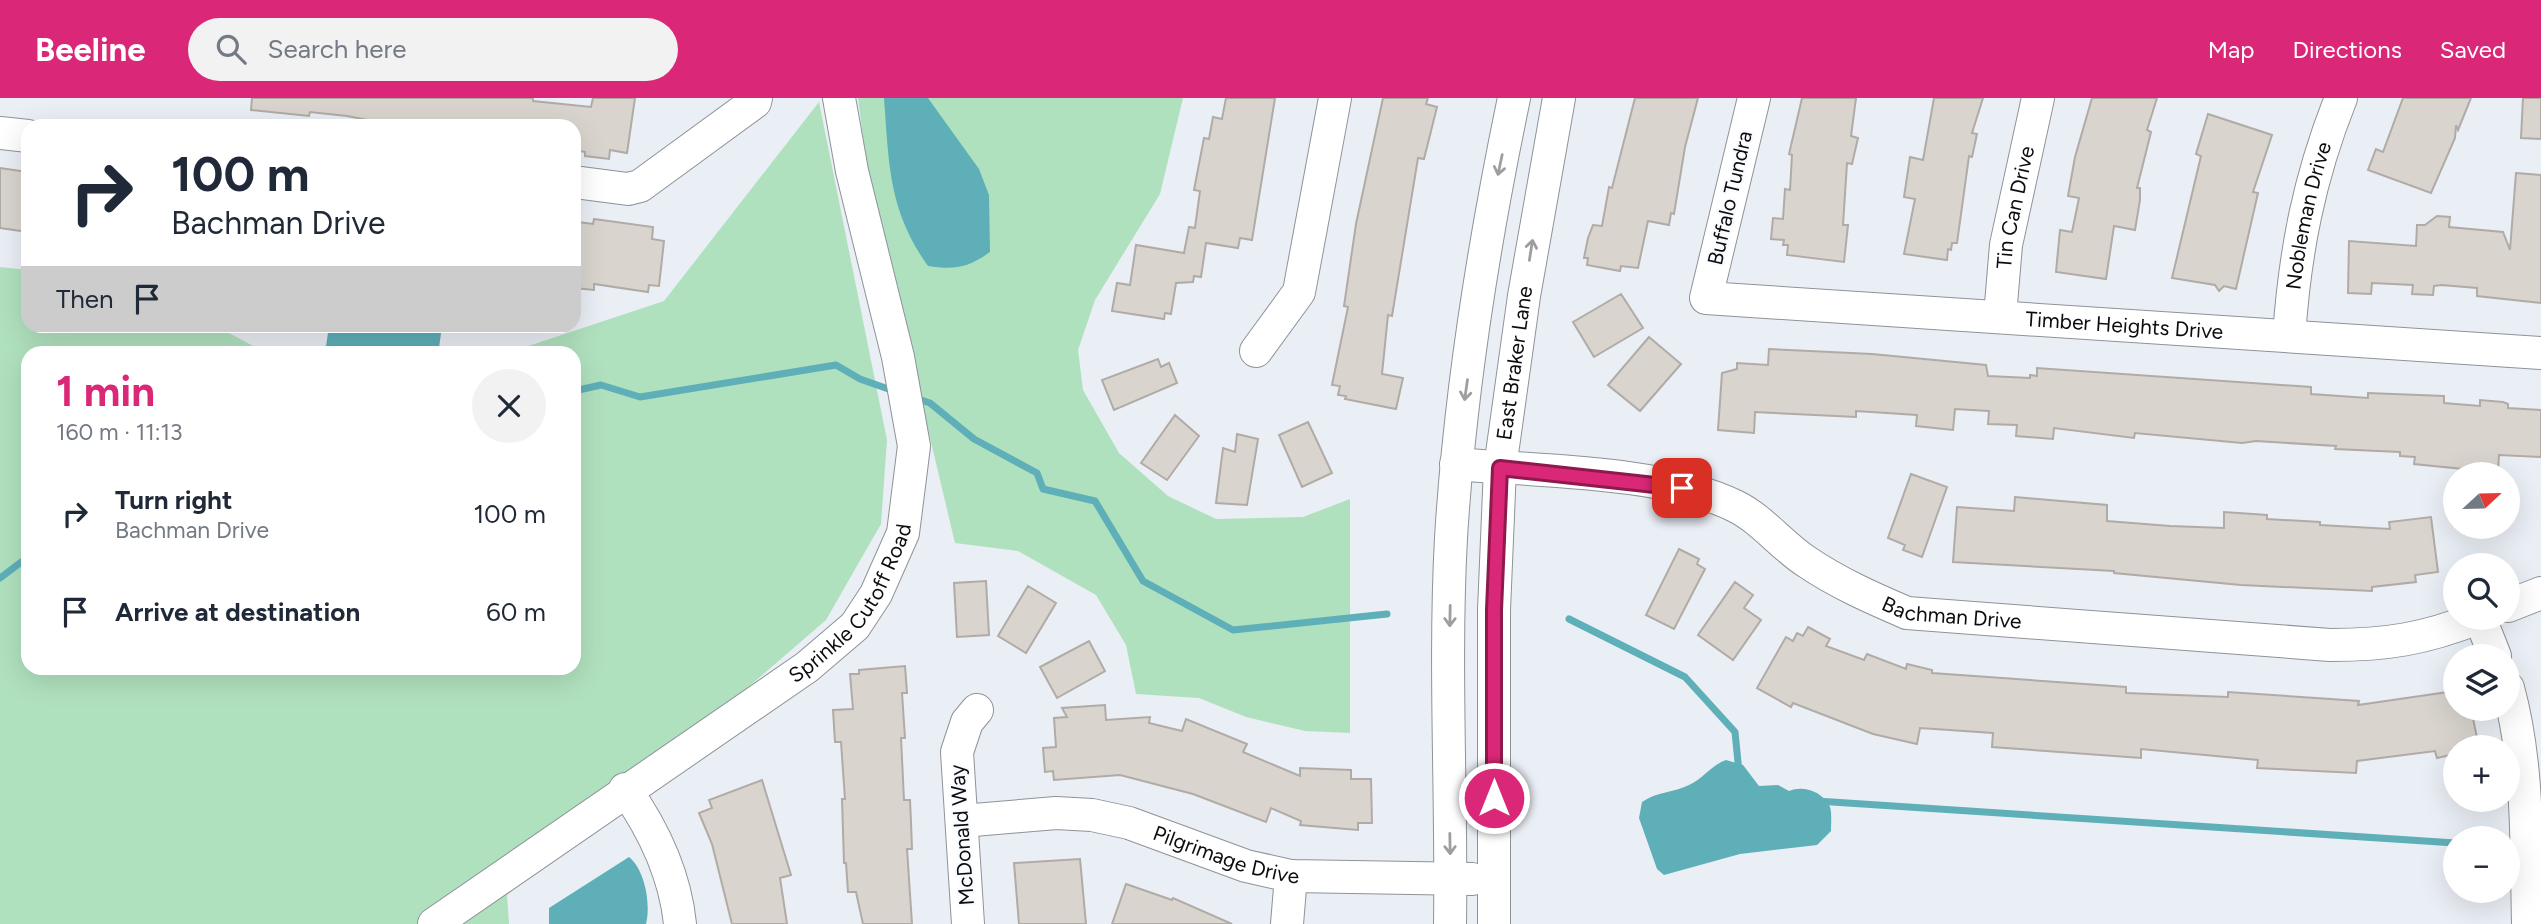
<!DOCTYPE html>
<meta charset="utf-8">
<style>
:root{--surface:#fff;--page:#f2f2f3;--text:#1f2937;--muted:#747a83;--accent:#db2777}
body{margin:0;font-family:Figtree,sans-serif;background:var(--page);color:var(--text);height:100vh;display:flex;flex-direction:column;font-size:26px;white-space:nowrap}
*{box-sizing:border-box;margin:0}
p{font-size:23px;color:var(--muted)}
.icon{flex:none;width:38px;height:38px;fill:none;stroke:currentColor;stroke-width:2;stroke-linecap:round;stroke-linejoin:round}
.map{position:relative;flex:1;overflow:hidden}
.panel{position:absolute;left:21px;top:248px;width:560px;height:329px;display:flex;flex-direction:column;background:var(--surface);border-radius:21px;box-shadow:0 7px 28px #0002}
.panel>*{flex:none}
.top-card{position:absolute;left:21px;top:21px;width:560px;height:214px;border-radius:21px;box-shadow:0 7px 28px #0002;background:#fff;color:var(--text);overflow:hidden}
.needle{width:46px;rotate:68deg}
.fabs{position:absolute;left:2443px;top:364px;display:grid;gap:14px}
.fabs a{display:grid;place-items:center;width:77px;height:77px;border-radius:50%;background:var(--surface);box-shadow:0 7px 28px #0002;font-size:35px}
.pin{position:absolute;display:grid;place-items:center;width:60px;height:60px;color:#fff;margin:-30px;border-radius:14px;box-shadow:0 4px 10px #0006}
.me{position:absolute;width:77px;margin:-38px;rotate:0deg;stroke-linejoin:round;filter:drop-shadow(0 0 5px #0008)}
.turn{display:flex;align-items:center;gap:24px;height:147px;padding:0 35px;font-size:32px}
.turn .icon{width:91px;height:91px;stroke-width:2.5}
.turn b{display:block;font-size:49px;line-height:60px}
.then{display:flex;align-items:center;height:66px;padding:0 35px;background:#0003;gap:14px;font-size:26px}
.round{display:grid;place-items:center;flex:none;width:74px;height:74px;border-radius:37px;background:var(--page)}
.headline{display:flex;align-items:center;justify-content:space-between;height:119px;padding:0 35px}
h1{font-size:42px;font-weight:700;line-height:52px;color:var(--accent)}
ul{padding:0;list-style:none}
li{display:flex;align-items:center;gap:21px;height:98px;padding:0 35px}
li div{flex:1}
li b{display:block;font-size:26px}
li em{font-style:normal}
header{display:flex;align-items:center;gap:42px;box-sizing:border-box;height:98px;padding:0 35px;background:var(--accent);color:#fff}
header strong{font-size:33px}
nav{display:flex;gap:38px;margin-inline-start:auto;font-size:24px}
.search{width:490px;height:63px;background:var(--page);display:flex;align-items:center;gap:18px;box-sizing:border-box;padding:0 24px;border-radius:38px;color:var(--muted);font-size:26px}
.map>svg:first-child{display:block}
.green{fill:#b0e1be}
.water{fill:#5fafb8}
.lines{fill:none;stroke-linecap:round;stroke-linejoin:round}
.stream{stroke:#5fafb8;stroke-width:7}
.building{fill:#d9d5ce;stroke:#b0aba6;stroke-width:2}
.minor-casing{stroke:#8e9398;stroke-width:34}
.minor{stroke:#fff;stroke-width:32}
.oneway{stroke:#9d9e9f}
.route-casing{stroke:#8e194d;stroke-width:18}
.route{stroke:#db2777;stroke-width:12}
.labels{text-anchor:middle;stroke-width:5;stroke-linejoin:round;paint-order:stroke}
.street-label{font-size:21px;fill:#0b0c0e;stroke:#f9fbfe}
</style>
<header>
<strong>Beeline</strong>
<div class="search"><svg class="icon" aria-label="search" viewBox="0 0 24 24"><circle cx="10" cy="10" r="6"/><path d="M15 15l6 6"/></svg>Search here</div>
<nav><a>Map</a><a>Directions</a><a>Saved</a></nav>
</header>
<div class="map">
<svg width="2541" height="826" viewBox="0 0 2541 826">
<rect width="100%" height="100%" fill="#eaeef5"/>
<!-- green -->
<path class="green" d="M858 0H1183L1160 96 1095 202 1078 252 1083 292 1119 355 1168 398 1216 421 1303 419 1350 401V635L1305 633 1246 619 1199 600 1136 596 1126 547 1096 497 1018 453 955 445 868 79Z
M819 4 887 342 881 426 826 522 507 797 509 826H0V169L28 172V228H216L266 255 28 256V570H574V256L507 255 664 203Z"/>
<!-- water -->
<path class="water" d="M884 0H928L979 71 989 97 990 154C968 170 954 172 928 168 888 112 889 66 884 0Z
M329 228H442L439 250 434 255H325Z
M1726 662 1743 667 1759 688 1778 687 1789 693C1804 687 1823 694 1830 709 1832 715 1831 727 1831 733L1817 747 1740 756 1664 777 1657 771 1639 720 1642 704C1658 693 1673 695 1689 687 1704 680 1710 668 1726 662Z
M629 759C645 772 651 806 646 826H549V810Z"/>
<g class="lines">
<!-- stream -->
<path class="stream" d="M467 256 473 253 485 256
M574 293 601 287 640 299 836 267 860 281 894 293
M915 300 930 305 974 341 1037 375 1043 391 1095 403 1143 483 1233 532 1387 516
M0 480 28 459
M1569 521 1685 579 1735 634 1739 674
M1817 703 2455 745"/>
</g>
<!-- building -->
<path class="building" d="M252 0H533V3L591 9 593 0H635L627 55 610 52 609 61 585 58V54L574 52V28H399L347 18 310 14 309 18 251 12Z
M1226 0H1275L1252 142 1240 140 1238 150 1206 145 1201 179 1194 178 1193 184 1176 185 1171 216 1165 215 1164 221 1112 213 1117 185 1130 187 1136 147 1184 155 1189 129 1195 130 1200 93 1194 92 1204 40 1209 41 1213 19 1222 21Z
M1383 0H1428L1426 6 1437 9 1424 61 1418 60 1392 218 1388 217 1382 276 1403 280 1396 311 1345 301 1346 298 1338 297 1340 288 1332 287 1348 209 1344 208 1356 126Z
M1635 0H1698L1685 49 1674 116 1671 115 1669 127 1648 123 1638 170 1621 168 1620 173 1587 167 1588 160H1584L1588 140 1593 127 1602 128 1609 89 1612 90Z
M1802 0H1856L1851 38 1858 40 1852 66 1847 65 1843 127H1848L1844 164 1787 157 1788 147H1783L1784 142 1771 141 1773 120 1783 121 1785 91 1790 92 1792 57 1789 56Z
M1934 0H1983L1972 35 1977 36 1972 59 1969 58 1957 145H1952L1951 152 1948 151 1947 162 1904 156 1915 101 1904 99 1910 59 1923 62Z
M2092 0H2157L2147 32 2151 34 2137 90H2140V102L2135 132 2114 128 2106 181 2056 174 2060 132 2072 134 2079 100 2068 98 2075 59Z
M2403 0H2471L2458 32 2456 27 2455 40 2431 95 2368 72 2376 51 2383 54Z
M2523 0H2541V41L2521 40Z
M2208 16 2272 37 2253 94 2258 95 2236 191 2224 188 2219 193 2215 187 2172 180 2201 58 2196 56Z
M0 70 28 74V134L0 130Z
M2516 75 2541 77V205L2477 198V190L2441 187 2434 188 2433 197 2412 196 2413 187 2372 185 2371 196 2348 195 2349 143 2416 148 2417 127H2425L2437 118 2450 119 2449 129 2503 134 2510 152Z
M594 121 653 129 652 141 664 143 659 188 649 187 648 194 594 186V192L574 190 577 124 593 126Z
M1621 196 1643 230 1594 259 1573 224Z
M1649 239 1681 266 1640 313 1608 287Z
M1769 251 1872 256 1986 267 1988 278 2030 280V277L2037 278V270L2311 289V296L2368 300V295L2444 298V305L2480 308V302L2503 304 2508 306V310L2541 312V359L2499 357 2498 373 2462 376 2463 371 2414 366 2415 359 2400 358V354L2335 351 2336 348 2256 343 2242 345 2135 335 2134 340 2054 330 2053 341 2016 338 2017 327 1988 326 1989 313 1955 311 1953 332 1916 328 1917 317 1856 313V319L1755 314 1754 335 1718 332 1722 275 1737 271V265L1768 267Z
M1158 261 1161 269 1169 265 1177 285 1114 312 1102 282Z
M1175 317 1199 338 1167 382 1141 365Z
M1308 324 1332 375 1302 389 1279 337Z
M1237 336 1258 341 1247 407 1216 405 1223 350 1235 354Z
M1911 376 1947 389 1922 459 1903 452 1905 447 1888 440Z
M2015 399 2107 407V423L2170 428 2224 430V414L2267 417V421L2320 424V427L2390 431 2389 424 2431 419 2438 474 2415 477 2416 484 2372 489V493L2241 487 2114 475V473L1953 464 1957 409 2014 413Z
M1679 451 1699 461 1697 466 1705 471 1674 531 1646 517Z
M986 483 989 537 957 539 954 485Z
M1735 484 1753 497 1744 510 1761 522 1733 562 1698 537Z
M1028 488 1056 505 1026 555 998 538Z
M1808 529 1830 541 1826 548 1864 562 1867 556 1906 571 1907 566 1932 572V575L2126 589V595L2228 599V594L2359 603 2358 607 2455 593V611H2471L2479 649H2455V656L2437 660 2435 653 2357 663 2356 675 2257 670 2258 662 2141 651V660L1992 649 1993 635 1920 630 1917 646 1873 636 1793 605 1791 609 1757 590 1786 539 1793 543 1797 535 1803 538Z
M1089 543 1105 573 1057 600 1040 569Z
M905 568 907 595H902L905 640H901L904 702H910L911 724 912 751H907L912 826H863L856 794H848L846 765H844L842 701H845L841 644H835L833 612 853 611 850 576H859V572Z
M1105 607 1106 622 1150 619 1149 625 1182 633 1186 621 1247 646 1243 654 1300 678V670L1351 672V681H1371L1372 725H1358V732L1300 727 1301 723 1271 710 1266 724 1193 696 1120 677 1054 682 1053 673 1045 674 1043 650 1056 649 1054 620 1067 619 1062 610Z
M762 682 791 777 780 780 787 826H732L712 746 699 715 712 710 709 702Z
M1080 761 1086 826H1019L1014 765Z
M1126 786 1172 802 1173 800 1232 826H1112Z"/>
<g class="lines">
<!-- minor casing -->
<g class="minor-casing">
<g id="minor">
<path id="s1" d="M1754 0 1706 200 2541 255"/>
<path d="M0 35 28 38"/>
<path d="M574 84 628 91 640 88 755 4 756 0"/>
<path id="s2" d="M2000 218 2006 147 2038 0"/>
<path id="s3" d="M2289 238C2295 153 2309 80 2341 0"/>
<path d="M1256 253 1299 194 1335 0"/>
<path id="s4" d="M1456 366C1536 373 1665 373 1735 408 1762 421 1782 448 1807 464 1838 485 1872 500 1907 515L2330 547C2387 547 2424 541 2478 520"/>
<path d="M2508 508 2541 495"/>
<path d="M2480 520 2495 558"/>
<path d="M2508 590C2529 667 2526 746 2528 826"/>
<path d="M625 691C654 732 675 776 680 826"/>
<path id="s5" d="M962 723 1056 715 1092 717 1129 725 1246 768 1291 778 1472 781"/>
<path id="s6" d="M434 826 807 569 855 528 876 496 903 435 914 348 898 259 852 73 839 0"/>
<path d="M968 826 957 654 967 624 977 612"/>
<path d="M1287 826 1291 778"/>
<path d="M1450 826C1452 697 1444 568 1451 440 1460 292 1484 144 1514 0"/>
<path id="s7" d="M1494 826V512L1500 370 1524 198 1559 0"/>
</g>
</g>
<!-- minor -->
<use href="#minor" class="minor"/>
</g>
<!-- one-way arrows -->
<defs><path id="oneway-shaft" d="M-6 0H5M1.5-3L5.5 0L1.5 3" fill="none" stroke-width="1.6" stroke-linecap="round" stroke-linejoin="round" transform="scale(1.75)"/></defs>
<g class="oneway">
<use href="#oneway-shaft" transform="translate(1500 67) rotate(102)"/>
<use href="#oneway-shaft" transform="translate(1531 152) rotate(-81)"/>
<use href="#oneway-shaft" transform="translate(1466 292) rotate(98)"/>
<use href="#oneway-shaft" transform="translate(1450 518) rotate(91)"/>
<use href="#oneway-shaft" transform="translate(1450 746) rotate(89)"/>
</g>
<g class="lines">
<!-- route casing -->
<g class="route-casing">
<path id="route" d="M1494 700V512L1500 370 1682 390"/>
</g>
<!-- route -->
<use href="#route" class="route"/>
</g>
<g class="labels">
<!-- street labels -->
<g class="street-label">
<text transform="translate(1730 100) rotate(-77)" y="7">Buffalo Tundra</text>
<text dy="7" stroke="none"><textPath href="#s2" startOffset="110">Tin Can Drive</textPath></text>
<text dy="7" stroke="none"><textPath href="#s3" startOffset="122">Nobleman Drive</textPath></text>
<text dy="7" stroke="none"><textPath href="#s1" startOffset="625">Timber Heights Drive</textPath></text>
<text dy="7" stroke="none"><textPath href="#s7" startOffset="562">East Braker Lane</textPath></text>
<text dy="7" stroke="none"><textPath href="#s6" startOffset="532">Sprinkle Cutoff Road</textPath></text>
<text dy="7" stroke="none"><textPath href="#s4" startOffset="532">Bachman Drive</textPath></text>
<text transform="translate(962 737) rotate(-94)" y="7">McDonald Way</text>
<text dy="7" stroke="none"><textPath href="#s5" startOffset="271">Pilgrimage Drive</textPath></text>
</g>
</g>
</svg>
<div class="fabs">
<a><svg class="needle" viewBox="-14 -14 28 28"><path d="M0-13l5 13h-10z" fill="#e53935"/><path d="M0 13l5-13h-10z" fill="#747a83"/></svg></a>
<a><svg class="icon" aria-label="search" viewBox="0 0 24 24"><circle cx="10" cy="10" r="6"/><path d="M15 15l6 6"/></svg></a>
<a><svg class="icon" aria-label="layers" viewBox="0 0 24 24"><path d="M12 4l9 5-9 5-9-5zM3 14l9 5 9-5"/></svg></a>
<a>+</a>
<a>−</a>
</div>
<div class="pin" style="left:1682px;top:390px;background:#d93025"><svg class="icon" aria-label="arrive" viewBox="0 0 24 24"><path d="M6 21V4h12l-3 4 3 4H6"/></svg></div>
<svg class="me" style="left:1494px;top:700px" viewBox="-20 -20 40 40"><circle r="17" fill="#db2777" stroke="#fff" stroke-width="3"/><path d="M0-11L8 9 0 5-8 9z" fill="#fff"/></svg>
<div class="top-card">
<div class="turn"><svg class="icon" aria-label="right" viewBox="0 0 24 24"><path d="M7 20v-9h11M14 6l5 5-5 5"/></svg><div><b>100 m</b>Bachman Drive</div></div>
<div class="then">Then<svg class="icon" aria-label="arrive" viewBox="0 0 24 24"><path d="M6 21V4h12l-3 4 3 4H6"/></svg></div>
</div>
<section class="panel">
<div class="headline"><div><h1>1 min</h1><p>160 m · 11:13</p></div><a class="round"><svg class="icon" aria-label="close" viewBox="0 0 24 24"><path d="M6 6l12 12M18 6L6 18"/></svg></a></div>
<ul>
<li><svg class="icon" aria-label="right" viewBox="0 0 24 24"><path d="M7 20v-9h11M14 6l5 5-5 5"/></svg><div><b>Turn right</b><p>Bachman Drive</p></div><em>100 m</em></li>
<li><svg class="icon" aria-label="arrive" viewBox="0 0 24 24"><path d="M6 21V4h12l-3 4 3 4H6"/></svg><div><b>Arrive at destination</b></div><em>60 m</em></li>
</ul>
</section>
</div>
